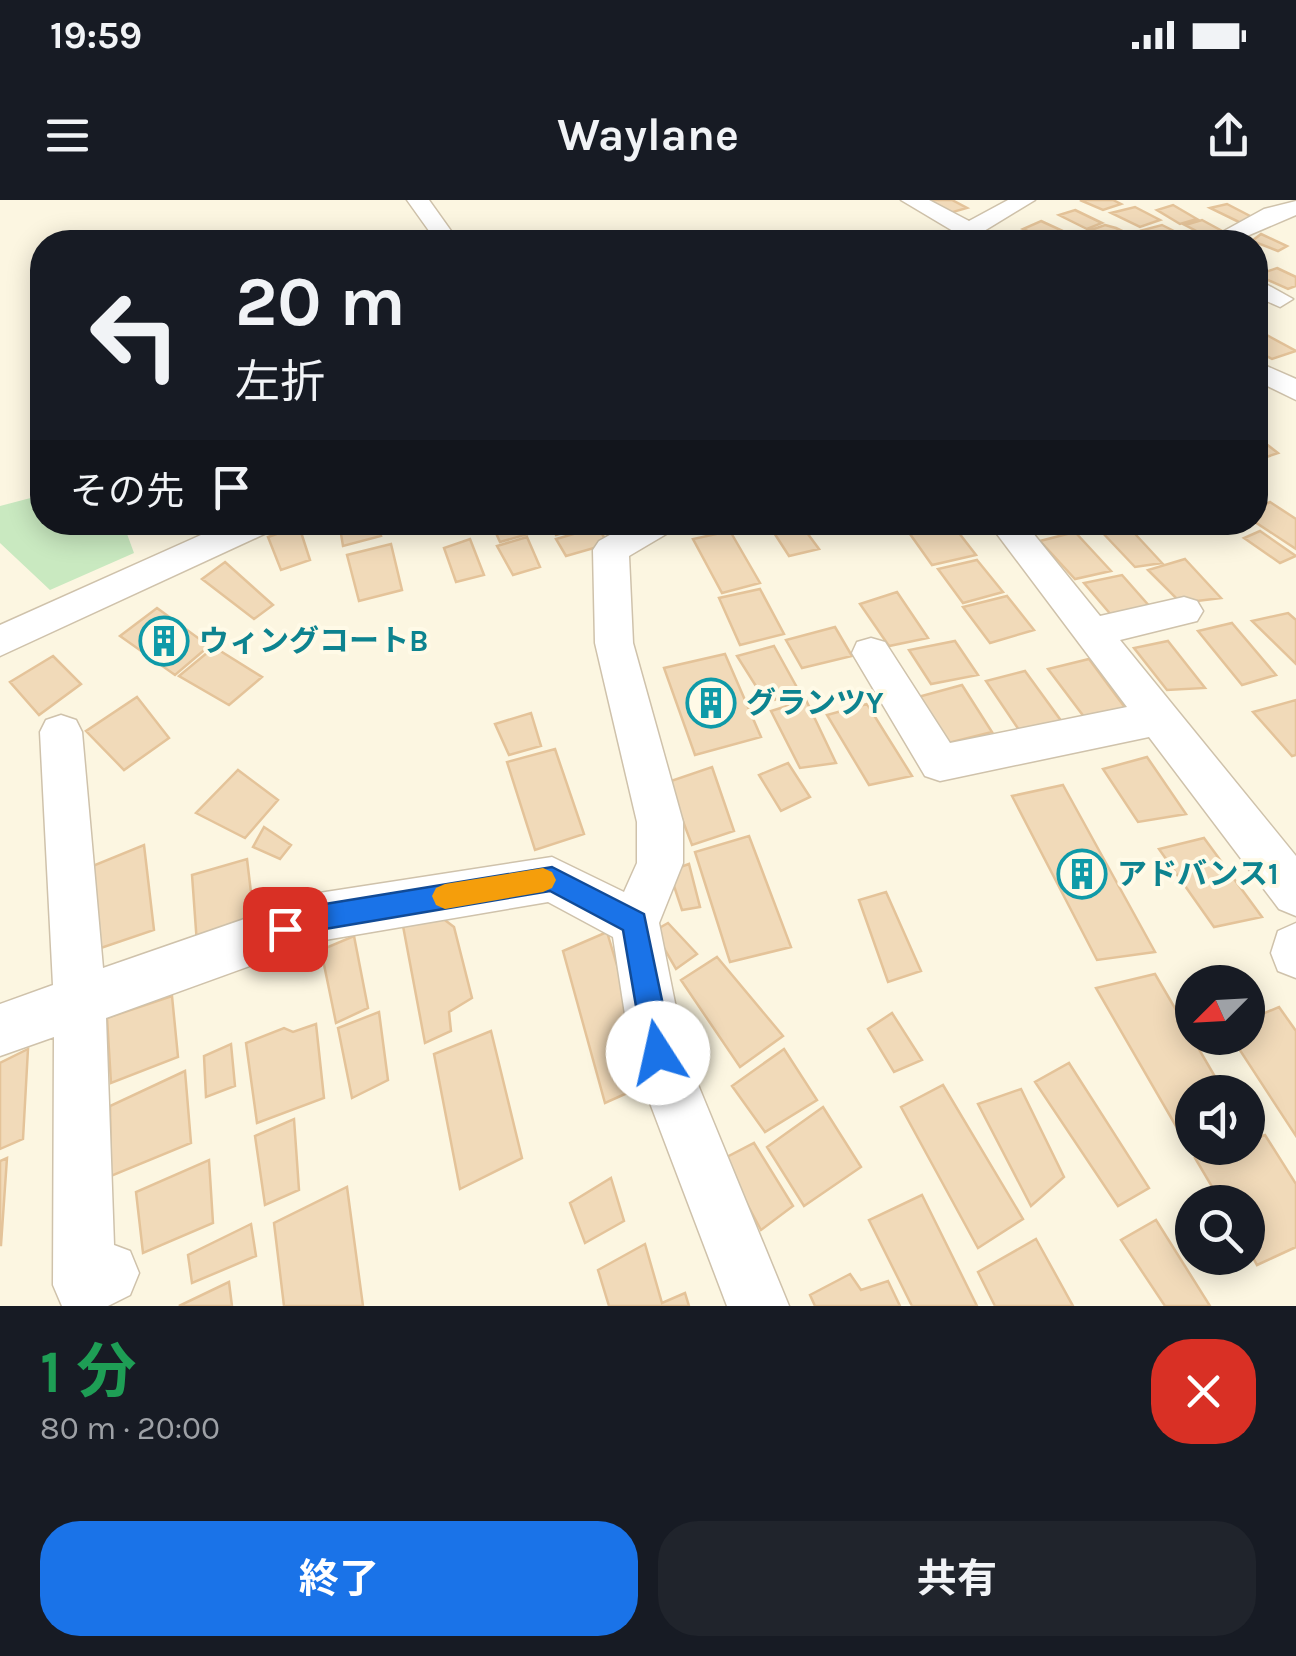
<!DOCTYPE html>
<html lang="ja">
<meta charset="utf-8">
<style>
:root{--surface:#171b24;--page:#20242c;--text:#f1f3f6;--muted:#9ea1a6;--accent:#1a73e8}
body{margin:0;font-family:Karla,"Noto Sans JP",sans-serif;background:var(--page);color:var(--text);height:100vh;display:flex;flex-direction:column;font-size:38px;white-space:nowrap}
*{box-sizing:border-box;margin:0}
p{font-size:32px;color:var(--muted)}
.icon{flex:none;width:55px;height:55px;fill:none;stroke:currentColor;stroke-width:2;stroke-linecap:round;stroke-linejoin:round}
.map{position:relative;height:1106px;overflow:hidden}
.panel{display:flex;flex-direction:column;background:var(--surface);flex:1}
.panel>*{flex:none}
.banner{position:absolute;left:30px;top:30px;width:1238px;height:305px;border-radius:40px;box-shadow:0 5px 25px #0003;background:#171b24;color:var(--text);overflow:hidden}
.needle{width:65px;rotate:246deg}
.fabs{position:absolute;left:1175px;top:765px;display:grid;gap:20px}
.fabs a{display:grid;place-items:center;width:90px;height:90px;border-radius:50%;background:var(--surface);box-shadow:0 5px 25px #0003;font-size:50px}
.pin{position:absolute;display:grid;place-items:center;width:85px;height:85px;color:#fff;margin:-42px;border-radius:20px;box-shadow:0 5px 15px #0006}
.me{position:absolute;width:110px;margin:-55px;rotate:350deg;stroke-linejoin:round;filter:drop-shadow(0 0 8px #0008)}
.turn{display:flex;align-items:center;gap:35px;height:210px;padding:0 40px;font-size:45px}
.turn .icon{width:130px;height:130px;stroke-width:2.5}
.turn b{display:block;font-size:70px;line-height:85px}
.then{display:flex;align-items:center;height:95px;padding:0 40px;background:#0003;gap:20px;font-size:38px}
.round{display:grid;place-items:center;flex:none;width:105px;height:105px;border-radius:40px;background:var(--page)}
.head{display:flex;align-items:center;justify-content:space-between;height:170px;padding:0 40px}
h1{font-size:60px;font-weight:700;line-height:75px;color:#1e9e55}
.action{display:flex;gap:20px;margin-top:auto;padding:20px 40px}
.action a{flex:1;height:115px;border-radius:40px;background:var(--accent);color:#fff;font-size:40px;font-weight:700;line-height:115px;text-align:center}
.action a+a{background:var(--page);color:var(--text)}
.status{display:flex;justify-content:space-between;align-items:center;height:70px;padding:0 50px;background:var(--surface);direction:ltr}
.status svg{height:28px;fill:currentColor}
header{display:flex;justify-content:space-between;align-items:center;height:130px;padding:0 40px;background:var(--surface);font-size:45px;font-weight:700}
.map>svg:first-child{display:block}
.green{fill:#c9e9c0}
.building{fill:#f1dab9;stroke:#e4c399;stroke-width:2.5}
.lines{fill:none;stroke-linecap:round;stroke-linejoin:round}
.minor-casing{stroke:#cfc2ab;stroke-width:3}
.minor{fill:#fff;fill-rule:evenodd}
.route{fill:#1a73e8;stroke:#114b97;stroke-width:2.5}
.slow{fill:#f59e0b}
.labels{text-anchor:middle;stroke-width:8;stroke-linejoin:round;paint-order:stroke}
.culture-label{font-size:30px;font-weight:bold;fill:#0d838f;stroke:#fffae7;text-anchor:start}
</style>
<div class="status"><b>19:59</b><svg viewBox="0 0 49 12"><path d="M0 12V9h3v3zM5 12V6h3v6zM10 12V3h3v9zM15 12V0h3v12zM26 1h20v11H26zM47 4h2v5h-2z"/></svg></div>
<header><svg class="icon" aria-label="menu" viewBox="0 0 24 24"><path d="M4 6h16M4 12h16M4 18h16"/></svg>Waylane<svg class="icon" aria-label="share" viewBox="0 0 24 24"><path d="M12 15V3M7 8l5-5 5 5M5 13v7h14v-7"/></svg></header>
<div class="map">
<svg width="1296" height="1106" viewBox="0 0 1296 1106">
<rect width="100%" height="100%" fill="#fcf6e1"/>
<!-- green -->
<path class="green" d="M42 295V322L123 323 134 353 50 390 0 343V306Z"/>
<!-- building -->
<path class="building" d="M923 0H952L967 8 946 14Z
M1080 0H1113L1121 4 1103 10Z
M1227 4 1252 17 1241 23 1210 8Z
M1173 5 1197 19 1180 24 1157 10Z
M1135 7 1160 20 1140 27 1111 13Z
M1075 10 1102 23 1087 29 1059 15Z
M1202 20 1224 32 1206 36 1185 25Z
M1041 21 1076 37 1051 42 1023 29Z
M1105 25 1116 28 1141 40 1118 42 1091 30Z
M1162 25 1192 40 1168 42 1143 30Z
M1261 34 1287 46 1278 51 1252 41Z
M1277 68 1296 77V86L1288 89 1257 75Z
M1263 133 1296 151 1272 159 1255 150V136Z
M1255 237H1257L1278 253 1255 261Z
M1270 302 1296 319V349L1255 322V309Z
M339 322H376L381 336 343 346Z
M491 322H523L528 334 500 342Z
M549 322H597V323L556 335Z
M776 322H799L819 349 789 356 769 325Z
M1124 322 1162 363 1135 367 1099 329Z
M952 324 976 355 932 365 910 334Z
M299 326 310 360 281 370 268 337Z
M598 327 608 344 566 356 556 339Z
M730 331 760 383 722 393 693 339Z
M1260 331 1296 356 1280 363 1244 338Z
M1075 332 1111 371 1075 379 1040 341Z
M527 337 540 367 513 375 497 346Z
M470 339 484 375 456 382 444 348Z
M391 344 402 390 359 401 347 355Z
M1185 359 1221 398 1181 403 1148 370Z
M977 360 1003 392 963 403 938 369Z
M225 362 273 405 254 419 202 379Z
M1122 375 1151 408 1112 416 1084 383Z
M760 389 784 434 740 445 719 398Z
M897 392 928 438 889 446 860 404Z
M1007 396 1034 430 990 443 963 407Z
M157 408 209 446 175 475 120 436Z
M1288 413 1296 420V464L1252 421Z
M1232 423 1276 475 1242 485 1198 431Z
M835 427 852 456 802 468 786 440Z
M955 441 978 475 931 484 909 450Z
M1168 441 1205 488 1167 490 1134 448Z
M774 446 800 493 766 502 737 456Z
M214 447 262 477 229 505 179 476Z
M725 454 761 537 695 555 664 468Z
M53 456 81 484 39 515 10 482Z
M1089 459 1129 513 1088 522 1048 469Z
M1025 471 1062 522 1019 530 986 481Z
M962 485 992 532 948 543 918 497Z
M137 497 169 538 124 570 86 531Z
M806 500 836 563 800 568 771 511Z
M1296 500V555L1292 556 1253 512Z
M867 504 912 576 869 585 827 515Z
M531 513 541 546 509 555 495 524Z
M555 549 584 634 535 650 507 562Z
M1147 557 1186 614 1138 622 1103 569Z
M788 563 810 597 781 611 759 575Z
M712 567 734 631 692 645 668 582Z
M238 570 278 600 245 638 196 613Z
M1063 585 1155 752 1097 760 1012 596Z
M264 627 291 645 280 659 253 647Z
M749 636 791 747 730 762 695 652Z
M1204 638 1262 717 1214 727 1159 649Z
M144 645 154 730 92 751 90 667Z
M247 659 255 726 197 744 192 675Z
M689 664 700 707 682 710 669 671Z
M886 692 921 771 888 782 859 700Z
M433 711 454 727 472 798 449 812 451 831 425 843 403 726Z
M668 723 697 754 676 769 654 731Z
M607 732 652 882 605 903 563 751Z
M354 736 368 808 336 823 321 750Z
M717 757 783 836 740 867 681 780Z
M1155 774 1224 892H1192V938L1184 940 1096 788Z
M172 796 178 857 111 883 107 818Z
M1279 807 1296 831V936L1232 838H1248V820Z
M379 812 388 880 352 898 338 828Z
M892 813 922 860 894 872 868 829Z
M316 824 324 898 257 923 246 843 284 828 293 832Z
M491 831 522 958 460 989 434 854Z
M231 844 235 886 206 897 204 856Z
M28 849 23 939 0 949V863Z
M784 849 817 900 765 932 732 886Z
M1069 863 1149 988 1118 1006 1035 882Z
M185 871 191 943 111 976 110 906Z
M943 885 1023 1019 978 1048 901 907Z
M1021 889 1064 977 1031 1006 978 904Z
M823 907 861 967 804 1006 767 947Z
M294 919 299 990 265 1005 255 936Z
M1265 935 1296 984V1047L1257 1065 1248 1048V1002H1221L1195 958 1227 948H1248V941Z
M754 943 793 1006 761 1030 723 959Z
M7 958 1 1045H0V961Z
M209 960 213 1023 143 1053 136 992Z
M611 978 624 1021 585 1043 570 1003Z
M347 987 363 1106H284L274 1023Z
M922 995 977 1106H912L869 1020Z
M1156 1020 1210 1106H1165L1121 1040Z
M251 1024 256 1056 192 1083 188 1055Z
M1036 1039 1073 1106H995L978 1072Z
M645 1044 662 1103 685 1093 689 1106H609L598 1070Z
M850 1074 861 1090 888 1081 900 1106H815L810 1095Z
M229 1082 232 1106H179Z"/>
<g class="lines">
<!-- minor casing -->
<g class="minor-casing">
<path id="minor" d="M407 0H429L459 42H437Z
M901 0H929L969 21 1008 0H1035L966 42H939L953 31Z
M1296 1V15L1233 42H1204L1264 9Z
M1255 78 1293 99 1280 107 1255 96Z
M1255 161 1296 179V200L1255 180Z
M230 322H278L273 330 0 456V425Z
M633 322H678L673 330 629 356 633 443 683 622V663L659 723 685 853 789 1106H727L631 853 613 737 548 702 319 741 106 818 114 1045 130 1051 139 1073 130 1095 108 1106H62L53 1085 54 837 0 856V804L53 785 40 532 46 520 61 515 76 520 82 532 103 768 319 693 552 657 624 692 637 663V622L595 443 593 350 599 341Z
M988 322H1024L1100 416 1184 397 1197 401 1203 411 1197 421 1120 440 1296 656V716L1279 709 1149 537 940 581 925 576 852 453 857 442 871 438 885 442 950 543 1127 507Z
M1296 723V778L1278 771 1271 753 1278 731Z"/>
</g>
<!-- minor -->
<use href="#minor" class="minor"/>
</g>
<!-- route -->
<path class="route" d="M552 667 644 714 673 853 669 863 658 868 648 863 644 853 623 730 550 691 319 730 285 742 276 738 272 729 276 720 319 705Z"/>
<!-- slow -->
<path class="slow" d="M543 668 552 672 556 680 552 688 543 692 445 709 436 705 432 696 436 688 445 684Z"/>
<!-- icons -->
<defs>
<g id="building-ring" transform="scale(2.5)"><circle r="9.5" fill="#fffae7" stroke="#0f9aa8" stroke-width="1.5"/><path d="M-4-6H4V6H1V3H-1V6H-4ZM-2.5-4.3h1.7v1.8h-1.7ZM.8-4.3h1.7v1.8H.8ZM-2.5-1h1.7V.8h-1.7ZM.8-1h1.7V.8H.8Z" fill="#0f9aa8"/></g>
</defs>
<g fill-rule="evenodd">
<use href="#building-ring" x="164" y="441"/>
<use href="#building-ring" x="711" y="503"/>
<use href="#building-ring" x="1082" y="674"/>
</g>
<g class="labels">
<!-- culture labels -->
<g class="culture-label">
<text x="199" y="451">ウィングコートB</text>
<text x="746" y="513">グランツY</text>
<text x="1117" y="684">アドバンス1</text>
</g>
</g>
</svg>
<div class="fabs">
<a><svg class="needle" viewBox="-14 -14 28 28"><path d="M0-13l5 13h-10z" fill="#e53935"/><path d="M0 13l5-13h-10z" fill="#9ea1a6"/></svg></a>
<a><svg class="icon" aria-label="sound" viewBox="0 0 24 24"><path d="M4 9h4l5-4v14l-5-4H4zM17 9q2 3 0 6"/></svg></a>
<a><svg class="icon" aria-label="search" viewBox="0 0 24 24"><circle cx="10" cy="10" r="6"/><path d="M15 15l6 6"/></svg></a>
</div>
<div class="pin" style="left:285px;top:729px;background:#d93025"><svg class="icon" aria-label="arrive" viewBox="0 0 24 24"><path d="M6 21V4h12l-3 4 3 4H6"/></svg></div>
<svg class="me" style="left:658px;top:853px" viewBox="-20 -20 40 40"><circle r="19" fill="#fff"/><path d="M0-13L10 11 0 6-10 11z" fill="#1a73e8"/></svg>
<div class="banner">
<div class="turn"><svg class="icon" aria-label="left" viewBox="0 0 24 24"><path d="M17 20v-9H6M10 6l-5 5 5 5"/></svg><div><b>20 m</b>左折</div></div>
<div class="then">その先<svg class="icon" aria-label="arrive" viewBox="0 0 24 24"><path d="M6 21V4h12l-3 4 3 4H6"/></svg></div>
</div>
</div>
<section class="panel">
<div class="head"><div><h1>1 分</h1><p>80 m · 20:00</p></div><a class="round" style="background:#d93025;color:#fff"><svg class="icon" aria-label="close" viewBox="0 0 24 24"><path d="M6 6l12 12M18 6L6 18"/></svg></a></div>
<div class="action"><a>終了</a><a>共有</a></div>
</section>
